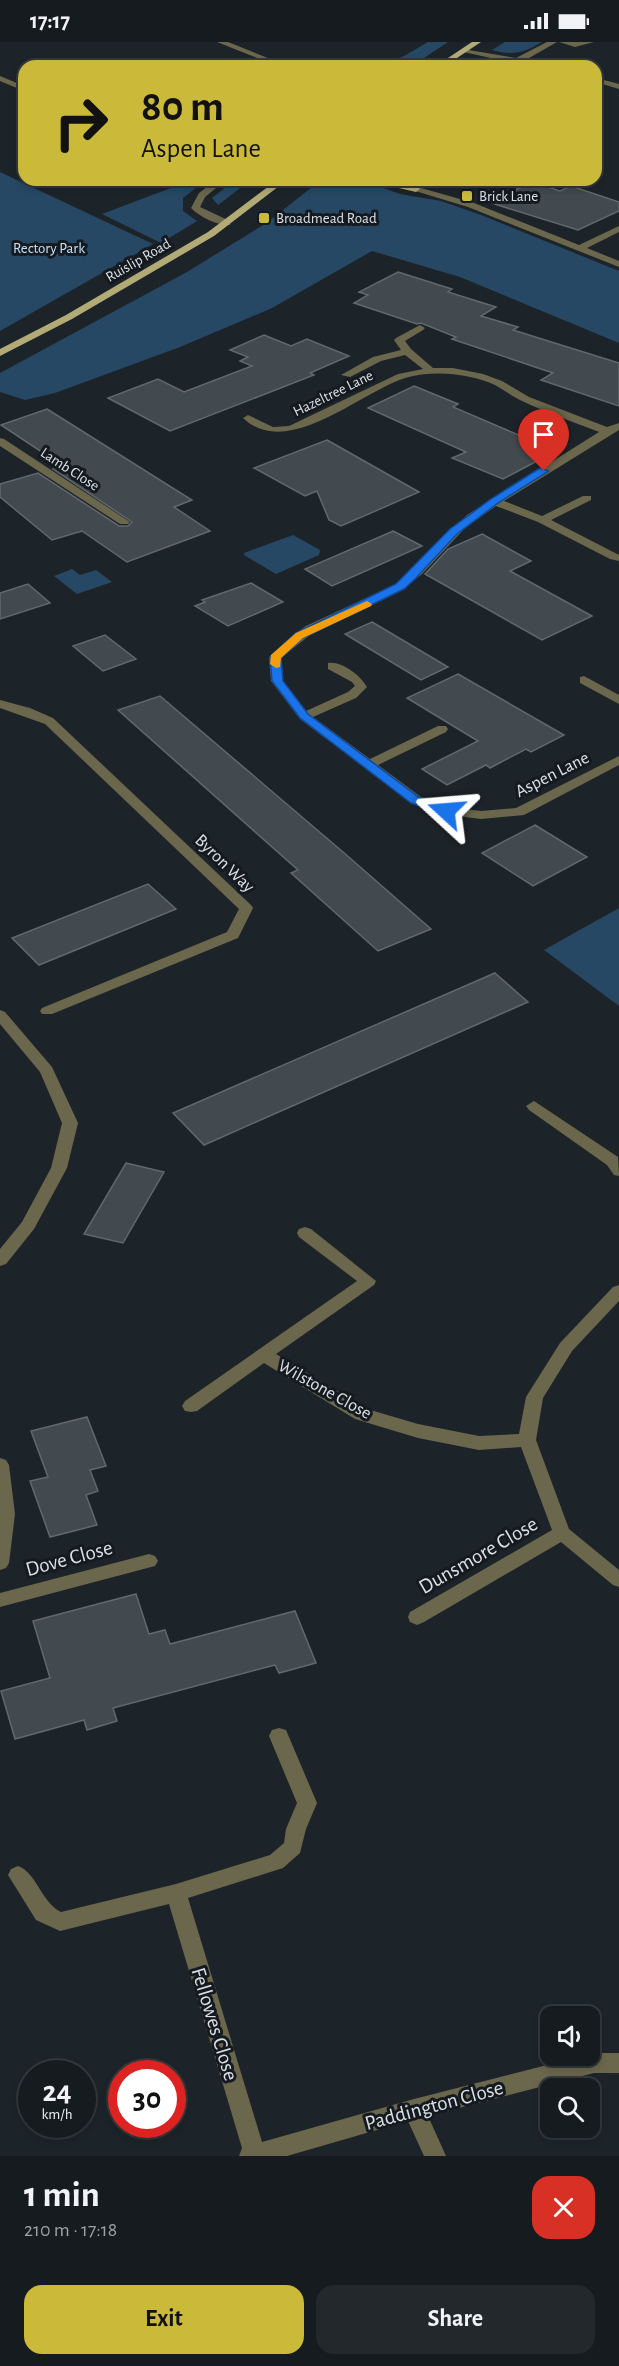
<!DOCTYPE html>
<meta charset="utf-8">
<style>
:root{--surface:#161b1f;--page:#23282c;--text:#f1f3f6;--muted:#9ea1a4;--line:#35393d;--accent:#cbba39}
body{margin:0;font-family:"Alegreya Sans",sans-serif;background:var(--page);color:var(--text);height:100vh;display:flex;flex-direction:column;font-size:22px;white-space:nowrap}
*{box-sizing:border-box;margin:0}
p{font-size:20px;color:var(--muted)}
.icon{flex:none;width:33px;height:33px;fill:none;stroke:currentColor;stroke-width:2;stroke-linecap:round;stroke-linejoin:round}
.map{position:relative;height:2114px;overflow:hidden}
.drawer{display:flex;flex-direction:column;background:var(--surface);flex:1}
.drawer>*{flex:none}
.top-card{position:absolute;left:18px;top:18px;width:584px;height:126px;border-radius:18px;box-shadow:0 3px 9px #0003,0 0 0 2px var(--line);background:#cbba39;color:#111;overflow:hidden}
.controls{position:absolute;left:540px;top:1964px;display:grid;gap:12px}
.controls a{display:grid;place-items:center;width:60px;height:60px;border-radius:12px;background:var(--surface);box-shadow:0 3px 9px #0003,0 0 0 2px var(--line);font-size:30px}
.speed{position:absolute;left:18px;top:2018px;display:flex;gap:12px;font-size:30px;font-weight:700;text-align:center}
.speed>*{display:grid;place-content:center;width:78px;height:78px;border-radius:50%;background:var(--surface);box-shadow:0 3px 9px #0003,0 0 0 2px var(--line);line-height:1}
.speed small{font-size:15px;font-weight:400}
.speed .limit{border:9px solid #d22;background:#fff;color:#111}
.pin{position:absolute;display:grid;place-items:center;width:51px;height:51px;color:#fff;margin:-62px -26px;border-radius:50% 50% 50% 0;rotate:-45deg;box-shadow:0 0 6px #0007}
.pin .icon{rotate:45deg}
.me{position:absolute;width:66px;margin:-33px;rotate:289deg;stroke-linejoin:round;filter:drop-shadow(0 0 4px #0008)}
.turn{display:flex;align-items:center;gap:21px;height:126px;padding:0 24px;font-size:27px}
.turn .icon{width:78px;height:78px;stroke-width:2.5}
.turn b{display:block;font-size:42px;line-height:51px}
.round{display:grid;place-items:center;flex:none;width:63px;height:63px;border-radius:18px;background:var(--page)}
.summary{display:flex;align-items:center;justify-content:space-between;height:102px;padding:0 24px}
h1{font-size:36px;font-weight:700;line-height:45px}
.primary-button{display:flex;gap:12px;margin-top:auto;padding:12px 24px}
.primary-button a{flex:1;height:69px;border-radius:18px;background:var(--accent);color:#111;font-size:24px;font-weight:700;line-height:69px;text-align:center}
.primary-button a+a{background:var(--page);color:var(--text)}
.status{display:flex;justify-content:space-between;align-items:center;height:42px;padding:0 30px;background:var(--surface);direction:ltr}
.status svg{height:16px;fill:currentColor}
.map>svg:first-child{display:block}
.green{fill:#264864}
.building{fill:#42494f;stroke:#61686e;stroke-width:1.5}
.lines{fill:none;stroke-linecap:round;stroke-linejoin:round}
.minor{fill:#6a674d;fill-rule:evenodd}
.major{fill:#b2ab75;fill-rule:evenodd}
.route{fill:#1a73e8;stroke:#114b97;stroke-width:1.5}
.slow{fill:#f59e0b}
.poi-dot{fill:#cbba39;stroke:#141a1f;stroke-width:2}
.labels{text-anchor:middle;stroke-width:6;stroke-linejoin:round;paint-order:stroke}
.far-poi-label{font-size:15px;fill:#dde1e5;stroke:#141a1f;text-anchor:start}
.far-park-label{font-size:15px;fill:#c6e2fb;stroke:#141a1f}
.far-street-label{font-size:15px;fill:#dde1e5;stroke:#141a1f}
.street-label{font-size:18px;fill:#dde1e5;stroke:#141a1f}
.near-street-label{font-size:21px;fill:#dde1e5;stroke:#141a1f}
</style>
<div class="status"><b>17:17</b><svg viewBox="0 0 49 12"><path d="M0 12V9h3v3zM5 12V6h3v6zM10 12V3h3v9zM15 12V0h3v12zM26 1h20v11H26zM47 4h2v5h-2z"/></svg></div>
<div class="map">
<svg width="619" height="2114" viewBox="0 0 619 2114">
<rect width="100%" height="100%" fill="#1d2429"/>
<!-- green -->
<path class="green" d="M428 0H448L412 24H376L404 14Z
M505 0H542C523 11 513 14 492 8Z
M0 130 153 202 0 289Z
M192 138H206L183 156V169L197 179 161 201 102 172Z
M235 138H251L218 163 212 156Z
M335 139 375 143 400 152 441 159 481 173 619 229V301L460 235 372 209 272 266 180 305 55 351 25 358 0 350V331L187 230 268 180 317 141Z
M293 493 320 508 319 513 276 532 244 513V511Z
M72 527 80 533 96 528 112 540 77 552 54 534Z
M619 866V964L544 908Z"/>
<!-- building -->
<path class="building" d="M533 140 560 149 571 144 619 160V169L578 188 488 160Z
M398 230 452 247 448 250 496 265 481 274 518 285 513 288 619 321V364L541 338 553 331 452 297 456 295 421 281 417 282 354 261 368 253 359 250Z
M264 293 291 304 307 297 349 314 310 331 314 333 170 389 108 356 158 337 184 350 252 324 240 319 248 315 230 308Z
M414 344 458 362 453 365 556 409 503 437 452 416 466 410 368 366Z
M47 367 192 458 174 465 210 489 127 520 82 489 52 498 0 455V442L38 431 119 484H128L132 480 53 427 63 424 1 383Z
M327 398 419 450 341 484 329 478 317 449 305 454 254 426Z
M393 489 422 504 332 544 305 527Z
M482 492 531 519 510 529 592 574 542 598 425 532 448 507Z
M251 541 283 560 228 584 195 564 205 560 202 558Z
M28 542 50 561 0 577V551Z
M372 580 448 625 421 638 345 592Z
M105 593 136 617 103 629 73 604Z
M458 632 564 693 531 710 526 707 490 726 486 723 447 743 422 727 478 699 407 656Z
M160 654 343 810 431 887 378 909 291 831 298 828 118 668Z
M535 783 587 815 533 844 482 811Z
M148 842 176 867 39 923 12 896Z
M495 931 528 960 204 1103 173 1071Z
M126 1121 164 1130 123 1201 84 1192Z
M87 1375 106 1424 90 1428 98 1449 86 1453 97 1483 50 1495 30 1439 48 1435 31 1389Z
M136 1552 149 1592 165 1588 170 1602 295 1569 316 1621 279 1631 275 1623 113 1666 117 1679 87 1688 84 1678 15 1697 1 1649 50 1636 33 1579Z"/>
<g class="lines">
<!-- minor -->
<path class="minor" d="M217 0H228L288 24H277Z
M547 0H557L529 16 551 24H539L523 19 513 24H506L509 20 459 9 463 7 516 16Z
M559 0H594L575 5Z
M0 34 24 44V49L0 39Z
M596 36 619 42V47L596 40Z
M216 138H226L205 155 200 165 230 179V183C218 184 200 175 191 166L199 151Z
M379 138H393L474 161 579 203 619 184V190L587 206 619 219V225L468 165Z
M420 283 425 286 423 288 405 299 411 307 433 326H453L483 332 502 339 529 355 607 385 619 381V388L504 459 542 474 583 454H591V458L551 478 619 513V519L610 517 538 480 496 464 465 486 422 532 402 547 315 589 281 616 283 639 306 669 348 650 355 644 352 640 328 627V621C342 619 360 633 367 645L356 656 313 675 370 717 438 684H446L448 687 446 690 378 723 421 755 448 765 481 769 516 766 619 714V723L524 773 481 777 441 772 411 761 300 677 271 639 269 615 292 594 306 584 394 543 414 527 467 473 599 390C574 380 547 371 522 359 513 355 504 348 495 343 468 331 433 328 405 336 359 351 287 418 243 376L248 373 273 385 289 384 398 332 423 327 405 313 381 319 350 335 341 333 373 315 401 308 394 298 396 296Z
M0 396 4 397 130 480 128 482H120L0 404Z
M584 634 619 653V662L580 641V635Z
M0 658 30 666 53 676 251 863 253 866 238 896 52 972H42L40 969 42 966 227 890 239 867 45 682 0 666Z
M0 968 5 970 52 1025 78 1081 67 1126 34 1187 6 1222 0 1224V1207L22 1180 51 1126 62 1081 40 1030 0 982Z
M534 1059 618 1115 619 1134 614 1133 607 1123 529 1068 526 1064Z
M305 1185 311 1187 376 1239 374 1243 276 1312 367 1367 418 1382 479 1394 519 1392 526 1355 560 1301 613 1245 619 1243V1259L572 1309 543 1356 536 1398 569 1487 619 1528V1545L613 1543 561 1500 424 1580 417 1583 410 1580 408 1575 410 1570 552 1488 521 1405 479 1408 418 1396 355 1377 264 1321 197 1369 191 1370 185 1369 182 1364 185 1359 357 1239 299 1195 297 1191 299 1187Z
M0 1416 6 1418 9 1423 15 1472 9 1521 6 1526 0 1528Z
M149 1512 155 1514 158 1519 155 1524 0 1565V1551Z
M279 1686 286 1688 317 1761 306 1787 300 1811 283 1826 188 1856 262 2100 414 2057 594 2011H619V2031H594L428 2074 446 2114H424L408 2079 287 2114H239L242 2106 169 1862 60 1889 36 1878 8 1833 11 1827 18 1824C37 1831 41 1860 61 1870L176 1842 270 1813 284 1801 286 1787 297 1761 269 1694 272 1688Z"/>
<!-- major -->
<path class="major" d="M472 0H481L445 24H436Z
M277 138H287L214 194 72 277 0 314V307L66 273 208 190Z
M364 138H382L404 142 400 138H410L420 147 416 150Z"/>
</g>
<!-- route -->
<path class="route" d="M540 426 549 429 498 461 457 492 415 537 404 547 303 596 281 616 283 639 308 672 420 756 452 769 446 773 442 772 411 761 300 676 272 639 270 615 296 591 396 542 450 487 491 457Z"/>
<!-- slow -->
<path class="slow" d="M367 559 372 562 371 564 303 596 281 616 280 625 276 626 270 622 271 613 296 591Z"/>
<!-- markers -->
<g class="poi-dot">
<rect x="461" y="148" width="12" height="12" rx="3"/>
<rect x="258" y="170" width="12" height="12" rx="3"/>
</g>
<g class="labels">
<!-- far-poi labels -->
<g class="far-poi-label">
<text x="479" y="159">Brick Lane</text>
<text x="276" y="181">Broadmead Road</text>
</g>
<!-- far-park labels -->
<g class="far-park-label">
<text x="49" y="211">Rectory Park</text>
</g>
<!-- far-street labels -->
<g class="far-street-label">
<text transform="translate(138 218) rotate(-30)" y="5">Ruislip Road</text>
<text transform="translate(333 351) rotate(-26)" y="5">Hazeltree Lane</text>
<text transform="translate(70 427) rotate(33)" y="5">Lamb Close</text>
</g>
<!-- street labels -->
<g class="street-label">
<text transform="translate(552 732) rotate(-27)" y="6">Aspen Lane</text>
<text transform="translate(225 821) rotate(44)" y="6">Byron Way</text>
<text transform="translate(325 1347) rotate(29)" y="6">Wilstone Close</text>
</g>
<!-- near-street labels -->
<g class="near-street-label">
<text transform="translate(478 1513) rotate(-30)" y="7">Dunsmore Close</text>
<text transform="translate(69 1516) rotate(-15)" y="7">Dove Close</text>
<text transform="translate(215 1982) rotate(73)" y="7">Fellowes Close</text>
<text transform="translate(434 2063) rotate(-15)" y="7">Paddington Close</text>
</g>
</g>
</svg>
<div class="controls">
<a><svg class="icon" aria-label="sound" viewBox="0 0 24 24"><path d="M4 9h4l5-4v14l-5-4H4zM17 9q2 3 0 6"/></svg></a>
<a><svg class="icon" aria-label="search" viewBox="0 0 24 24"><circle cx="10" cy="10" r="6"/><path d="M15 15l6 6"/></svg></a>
</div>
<div class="speed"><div>24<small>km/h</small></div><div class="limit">30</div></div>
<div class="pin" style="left:544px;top:429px;background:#d93025"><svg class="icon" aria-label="arrive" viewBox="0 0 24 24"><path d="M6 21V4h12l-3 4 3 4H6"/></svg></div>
<svg class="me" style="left:446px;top:769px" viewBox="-20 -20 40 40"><path d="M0-17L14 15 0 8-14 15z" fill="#1a73e8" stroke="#fff" stroke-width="4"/></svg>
<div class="top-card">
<div class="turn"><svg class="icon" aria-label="right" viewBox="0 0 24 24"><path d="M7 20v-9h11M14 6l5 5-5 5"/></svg><div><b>80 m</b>Aspen Lane</div></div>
</div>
</div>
<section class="drawer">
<div class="summary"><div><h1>1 min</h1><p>210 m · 17:18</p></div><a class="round" style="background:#d93025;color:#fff"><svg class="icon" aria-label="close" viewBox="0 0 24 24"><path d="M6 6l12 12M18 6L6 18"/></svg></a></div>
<div class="primary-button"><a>Exit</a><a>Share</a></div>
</section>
